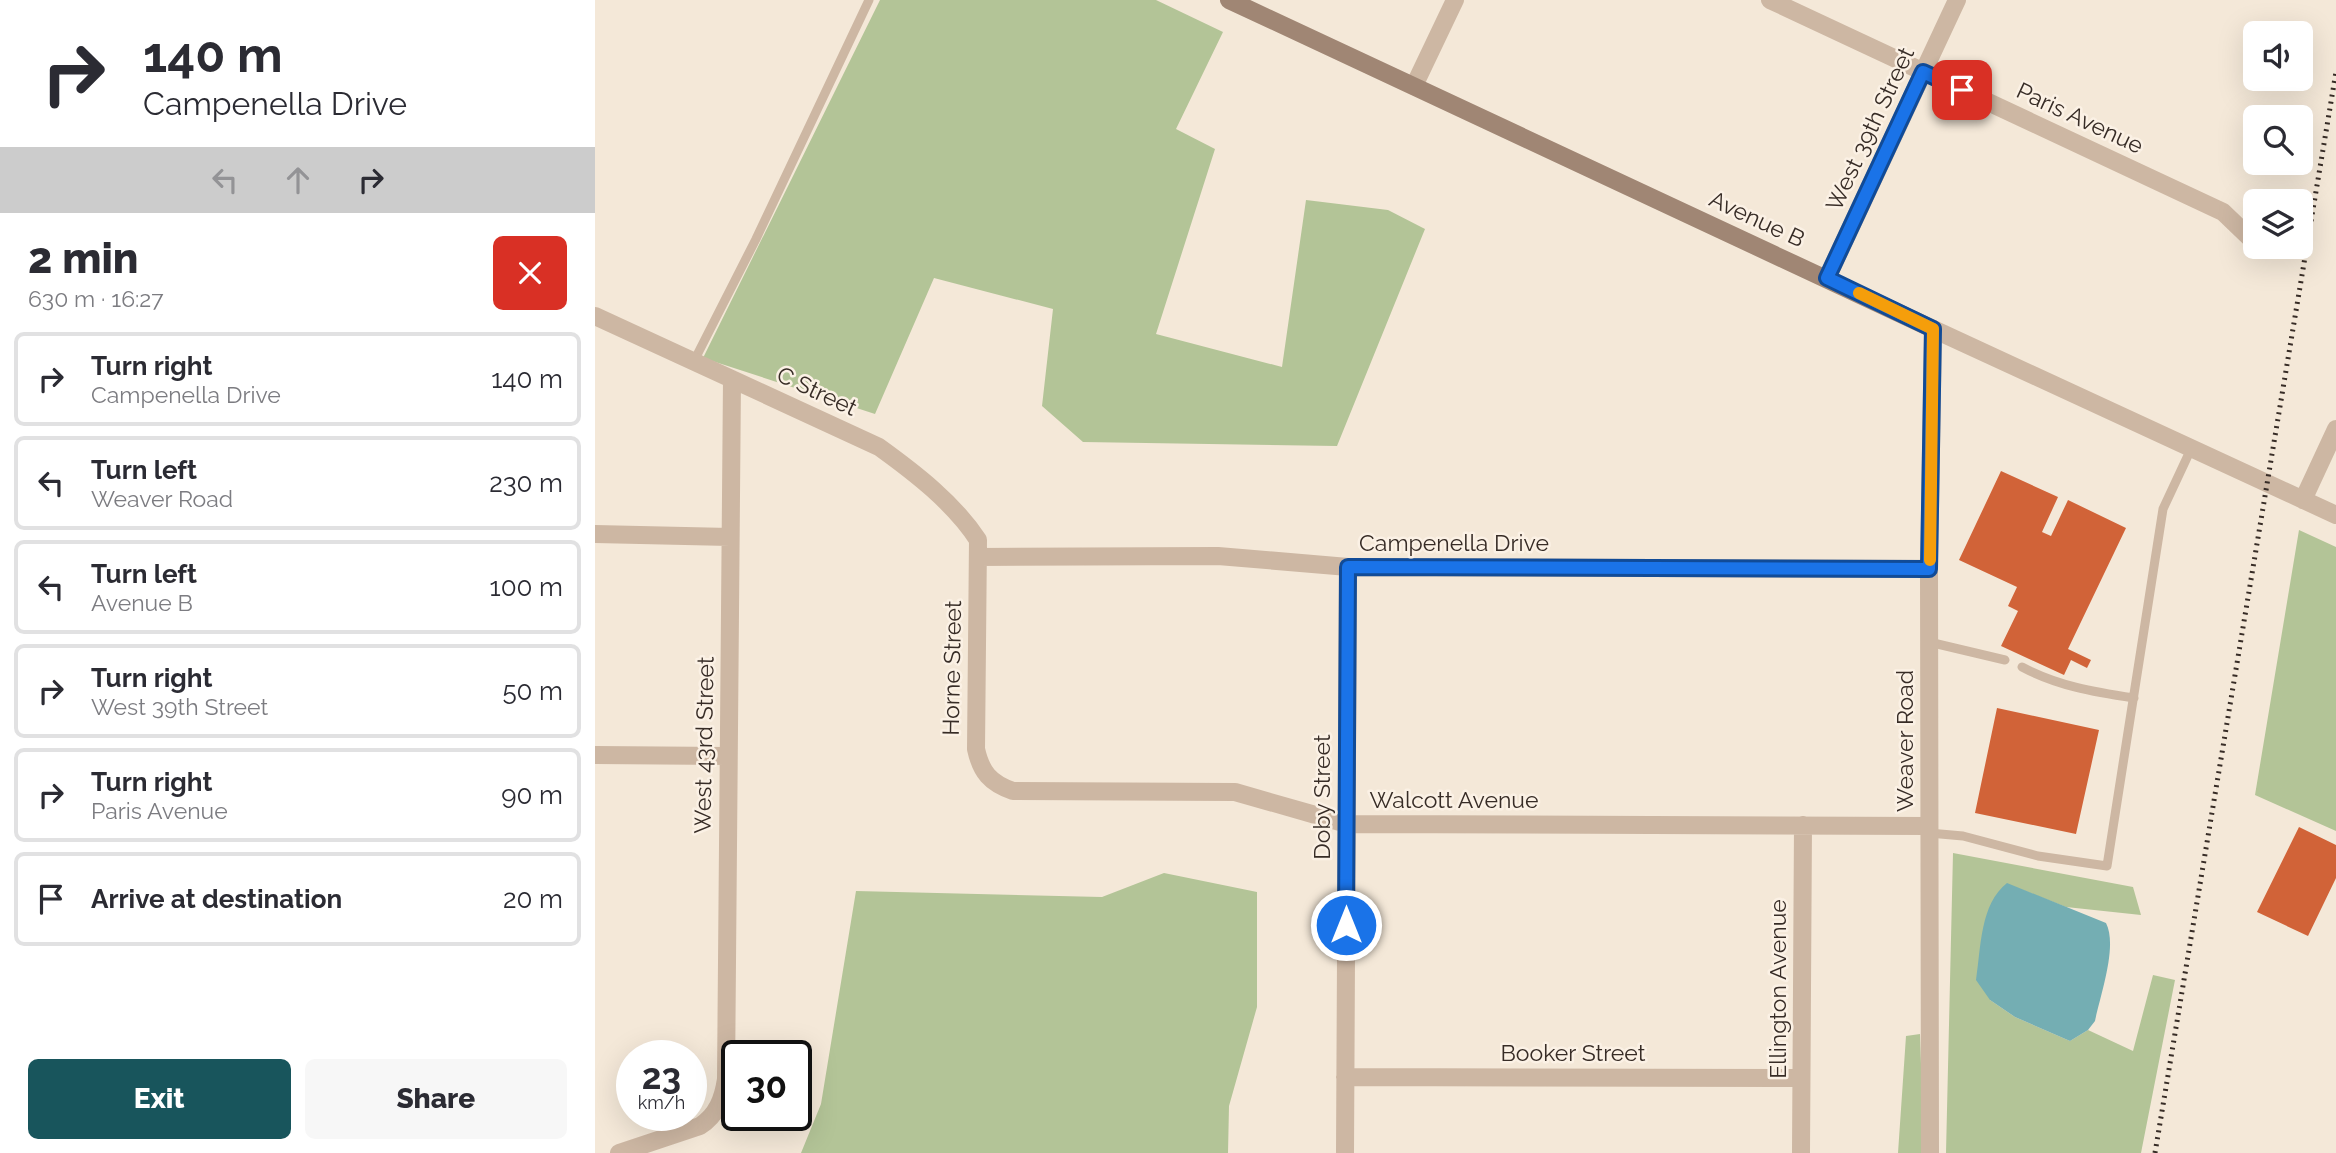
<!DOCTYPE html>
<meta charset="utf-8">
<style>
:root{--surface:#fff;--page:#f7f7f7;--text:#2b2b33;--muted:#7c7c81;--line:#e1e1e2;--accent:#18555c}
body{margin:0;font-family:Raleway,sans-serif;background:var(--page);color:var(--text);height:100vh;display:flex;flex-direction:column;font-size:26px;white-space:nowrap}
*{box-sizing:border-box;margin:0}
p{font-size:23px;color:var(--muted)}
.icon{flex:none;width:38px;height:38px;fill:none;stroke:currentColor;stroke-width:2;stroke-linecap:round;stroke-linejoin:round}
.map{position:relative;flex:1;overflow:hidden}
.side{display:flex;flex-direction:column;background:var(--surface);width:595px}
.side>*{flex:none}
.banner{background:#fff;color:var(--text);overflow:hidden}
.buttons{position:absolute;left:1648px;top:21px;display:grid;gap:14px}
.buttons a{display:grid;place-items:center;width:70px;height:70px;border-radius:10px;background:var(--surface);box-shadow:0 7px 28px #0002;font-size:35px}
.speed{position:absolute;left:21px;top:1040px;display:flex;gap:14px;font-size:35px;font-weight:700;text-align:center}
.speed>*{display:grid;place-content:center;width:91px;height:91px;border-radius:50%;background:var(--surface);box-shadow:0 7px 28px #0002;line-height:1}
.speed small{font-size:18px;font-weight:400}
.speed .limit{border:4px solid #111;border-radius:10px;background:#fff;color:#111}
.pin{position:absolute;display:grid;place-items:center;width:60px;height:60px;color:#fff;margin:-30px;border-radius:14px;box-shadow:0 4px 10px #0006}
.me{position:absolute;width:77px;margin:-38px;rotate:0deg;stroke-linejoin:round;filter:drop-shadow(0 0 5px #0008)}
.turn{display:flex;align-items:center;gap:24px;height:147px;padding:0 28px;font-size:32px}
.turn .icon{width:91px;height:91px;stroke-width:2.5}
.turn b{display:block;font-size:49px;line-height:60px}
.lanes{display:flex;align-items:center;height:66px;padding:0 28px;background:#0003;justify-content:center;gap:35px;direction:ltr}
.lanes .off{opacity:.35}
.round{display:grid;place-items:center;flex:none;width:74px;height:74px;border-radius:10px;background:var(--page)}
.summary{display:flex;align-items:center;justify-content:space-between;height:119px;padding:0 28px}
h1{font-size:42px;font-weight:800;line-height:52px}
.primary-button{display:flex;gap:14px;margin-top:auto;padding:14px 28px}
.primary-button a{flex:1;height:80px;border-radius:10px;background:var(--accent);color:#fff;font-size:28px;font-weight:800;line-height:80px;text-align:center}
.primary-button a+a{background:var(--page);color:var(--text)}
ul{padding:0;list-style:none}
li{display:flex;align-items:center;gap:21px;height:94px;margin:0 14px 10px;padding:0 14px;border:4px solid var(--line);border-radius:10px}
li div{flex:1}
li b{display:block;font-size:26px}
li em{font-style:normal}
main{display:flex;flex:1;min-height:0}
.map>svg:first-child{display:block}
.green{fill:#b3c497}
.water{fill:#74aeb3}
.building{fill:#d16338}
.lines{fill:none;stroke-linecap:round;stroke-linejoin:round}
.service{stroke:#cdb7a3;stroke-width:9}
.minor{stroke:#cdb7a3;stroke-width:18}
.tertiary{stroke:#cdb7a3;stroke-width:18}
.secondary{stroke:#a08674;stroke-width:18}
.rail{stroke:#372c26;stroke-width:5;stroke-dasharray:2 5;stroke-linecap:butt}
.route-casing{stroke:#114b97;stroke-width:18}
.route{stroke:#1a73e8;stroke-width:12}
.slow{stroke:#f59e0b;stroke-width:12}
.labels{text-anchor:middle;stroke-width:5;stroke-linejoin:round;paint-order:stroke}
.street-label{font-size:23px;fill:#372c26;stroke:#fbf1e5}
</style>
<main>
<section class="side">
<div class="banner">
<div class="turn"><svg class="icon" aria-label="right" viewBox="0 0 24 24"><path d="M7 20v-9h11M14 6l5 5-5 5"/></svg><div><b>140 m</b>Campenella Drive</div></div>
<div class="lanes"><svg class="icon off" aria-label="left" viewBox="0 0 24 24"><path d="M17 20v-9H6M10 6l-5 5 5 5"/></svg><svg class="icon off" aria-label="ahead" viewBox="0 0 24 24"><path d="M12 20V5M6 11l6-6 6 6"/></svg><svg class="icon" aria-label="right" viewBox="0 0 24 24"><path d="M7 20v-9h11M14 6l5 5-5 5"/></svg></div>
</div>
<div class="summary"><div><h1>2 min</h1><p>630 m · 16:27</p></div><a class="round" style="background:#d93025;color:#fff"><svg class="icon" aria-label="close" viewBox="0 0 24 24"><path d="M6 6l12 12M18 6L6 18"/></svg></a></div>
<ul>
<li><svg class="icon" aria-label="right" viewBox="0 0 24 24"><path d="M7 20v-9h11M14 6l5 5-5 5"/></svg><div><b>Turn right</b><p>Campenella Drive</p></div><em>140 m</em></li>
<li><svg class="icon" aria-label="left" viewBox="0 0 24 24"><path d="M17 20v-9H6M10 6l-5 5 5 5"/></svg><div><b>Turn left</b><p>Weaver Road</p></div><em>230 m</em></li>
<li><svg class="icon" aria-label="left" viewBox="0 0 24 24"><path d="M17 20v-9H6M10 6l-5 5 5 5"/></svg><div><b>Turn left</b><p>Avenue B</p></div><em>100 m</em></li>
<li><svg class="icon" aria-label="right" viewBox="0 0 24 24"><path d="M7 20v-9h11M14 6l5 5-5 5"/></svg><div><b>Turn right</b><p>West 39th Street</p></div><em>50 m</em></li>
<li><svg class="icon" aria-label="right" viewBox="0 0 24 24"><path d="M7 20v-9h11M14 6l5 5-5 5"/></svg><div><b>Turn right</b><p>Paris Avenue</p></div><em>90 m</em></li>
<li><svg class="icon" aria-label="arrive" viewBox="0 0 24 24"><path d="M6 21V4h12l-3 4 3 4H6"/></svg><div><b>Arrive at destination</b></div><em>20 m</em></li>
</ul>
<div class="primary-button"><a>Exit</a><a>Share</a></div>
</section>
<div class="map">
<svg width="1741" height="1153" viewBox="0 0 1741 1153">
<rect width="100%" height="100%" fill="#f4e8d8"/>
<!-- green -->
<path class="green" d="M285 0H561L628 32 581 129 620 149 561 334 687 367 711 200 793 210 830 229 742 446 488 442 447 406 458 309 339 278 280 414 108 358Z
M1704 530 1741 547V831L1660 795Z
M1358 853 1538 887 1546 915 1471 907 1412 884 1395 1000 1420 1017 1475 1041 1493 1030 1538 1051 1558 975 1580 980 1546 1153H1351Z
M569 873 662 892V1007L634 1106 633 1153H206L226 1104 261 891 507 897Z
M1325 1034 1329 1153H1303L1311 1036Z"/>
<!-- water -->
<path class="water" d="M1412 883 1511 923C1523 946 1505 996 1500 1021L1493 1030 1475 1041 1420 1017 1395 1000 1381 980C1386 948 1385 904 1412 883Z"/>
<!-- building -->
<path class="building" d="M1406 471 1463 497 1447 532 1456 536 1473 500 1531 528 1473 649 1496 660 1492 668 1476 660 1469 675 1406 646 1423 611 1413 606 1422 587 1364 560Z
M1402 708 1504 730 1481 834 1380 813Z
M1704 827 1741 845V878L1713 936 1662 912Z"/>
<g class="lines">
<!-- service -->
<path class="service" d="M99 361 161 239 274 0
M1334 642 1410 660
M1427 667C1463 686 1499 692 1539 698
M1334 833 1368 836 1443 856 1512 866 1568 509 1596 449"/>
<!-- minor -->
<path class="minor" d="M1175 0 1628 212 1654 237
M819 86 860 0
M1232 278 1362 0
M0 316 284 447C320 473 359 503 383 540L381 749C386 772 395 783 418 791L640 792 752 824 1334 826
M0 534 135 537
M383 557 623 556 753 567 1334 569
M0 755 132 756
M750 1077 1206 1078
M24 1153 105 1126C122 1115 128 1099 131 1079L137 379
M750 1153 753 567
M1206 1153 1208 825
M1335 1153 1334 569 1338 329"/>
<!-- tertiary -->
<path class="tertiary" d="M1338 329 1741 515
M1708 500 1741 429"/>
<!-- secondary -->
<path class="secondary" d="M634 0 1338 329"/>
<!-- rail -->
<path class="rail" d="M1560 1153 1741 72"/>
</g>
<g class="lines">
<!-- route casing -->
<g class="route-casing">
<path id="route" d="M751 925 753 567 1334 569 1338 329 1232 278 1328 72 1367 90"/>
</g>
<!-- route -->
<use href="#route" class="route"/>
<!-- slow -->
<path class="slow" d="M1264 293 1338 329 1335 560"/>
</g>
<g class="labels">
<!-- street labels -->
<g class="street-label">
<text transform="translate(1485 118) rotate(25)" y="8">Paris Avenue</text>
<text transform="translate(1275 129) rotate(-65)" y="8">West 39th Street</text>
<text transform="translate(1162 219) rotate(25)" y="8">Avenue B</text>
<text transform="translate(222 391) rotate(25)" y="8">C Street</text>
<text x="859" y="551">Campenella Drive</text>
<text transform="translate(357 668) rotate(-89)" y="8">Horne Street</text>
<text transform="translate(1310 741) rotate(-90)" y="8">Weaver Road</text>
<text transform="translate(109 745) rotate(-89)" y="8">West 43rd Street</text>
<text transform="translate(727 797) rotate(-90)" y="8">Doby Street</text>
<text x="859" y="808">Walcott Avenue</text>
<text transform="translate(1183 989) rotate(-90)" y="8">Ellington Avenue</text>
<text x="978" y="1061">Booker Street</text>
</g>
</g>
</svg>
<div class="buttons">
<a><svg class="icon" aria-label="sound" viewBox="0 0 24 24"><path d="M4 9h4l5-4v14l-5-4H4zM17 9q2 3 0 6"/></svg></a>
<a><svg class="icon" aria-label="search" viewBox="0 0 24 24"><circle cx="10" cy="10" r="6"/><path d="M15 15l6 6"/></svg></a>
<a><svg class="icon" aria-label="layers" viewBox="0 0 24 24"><path d="M12 4l9 5-9 5-9-5zM3 14l9 5 9-5"/></svg></a>
</div>
<div class="speed"><div>23<small>km/h</small></div><div class="limit">30</div></div>
<div class="pin" style="left:1367px;top:90px;background:#d93025"><svg class="icon" aria-label="arrive" viewBox="0 0 24 24"><path d="M6 21V4h12l-3 4 3 4H6"/></svg></div>
<svg class="me" style="left:751px;top:925px" viewBox="-20 -20 40 40"><circle r="17" fill="#1a73e8" stroke="#fff" stroke-width="3"/><path d="M0-11L8 9 0 5-8 9z" fill="#fff"/></svg>
</div>
</main>
